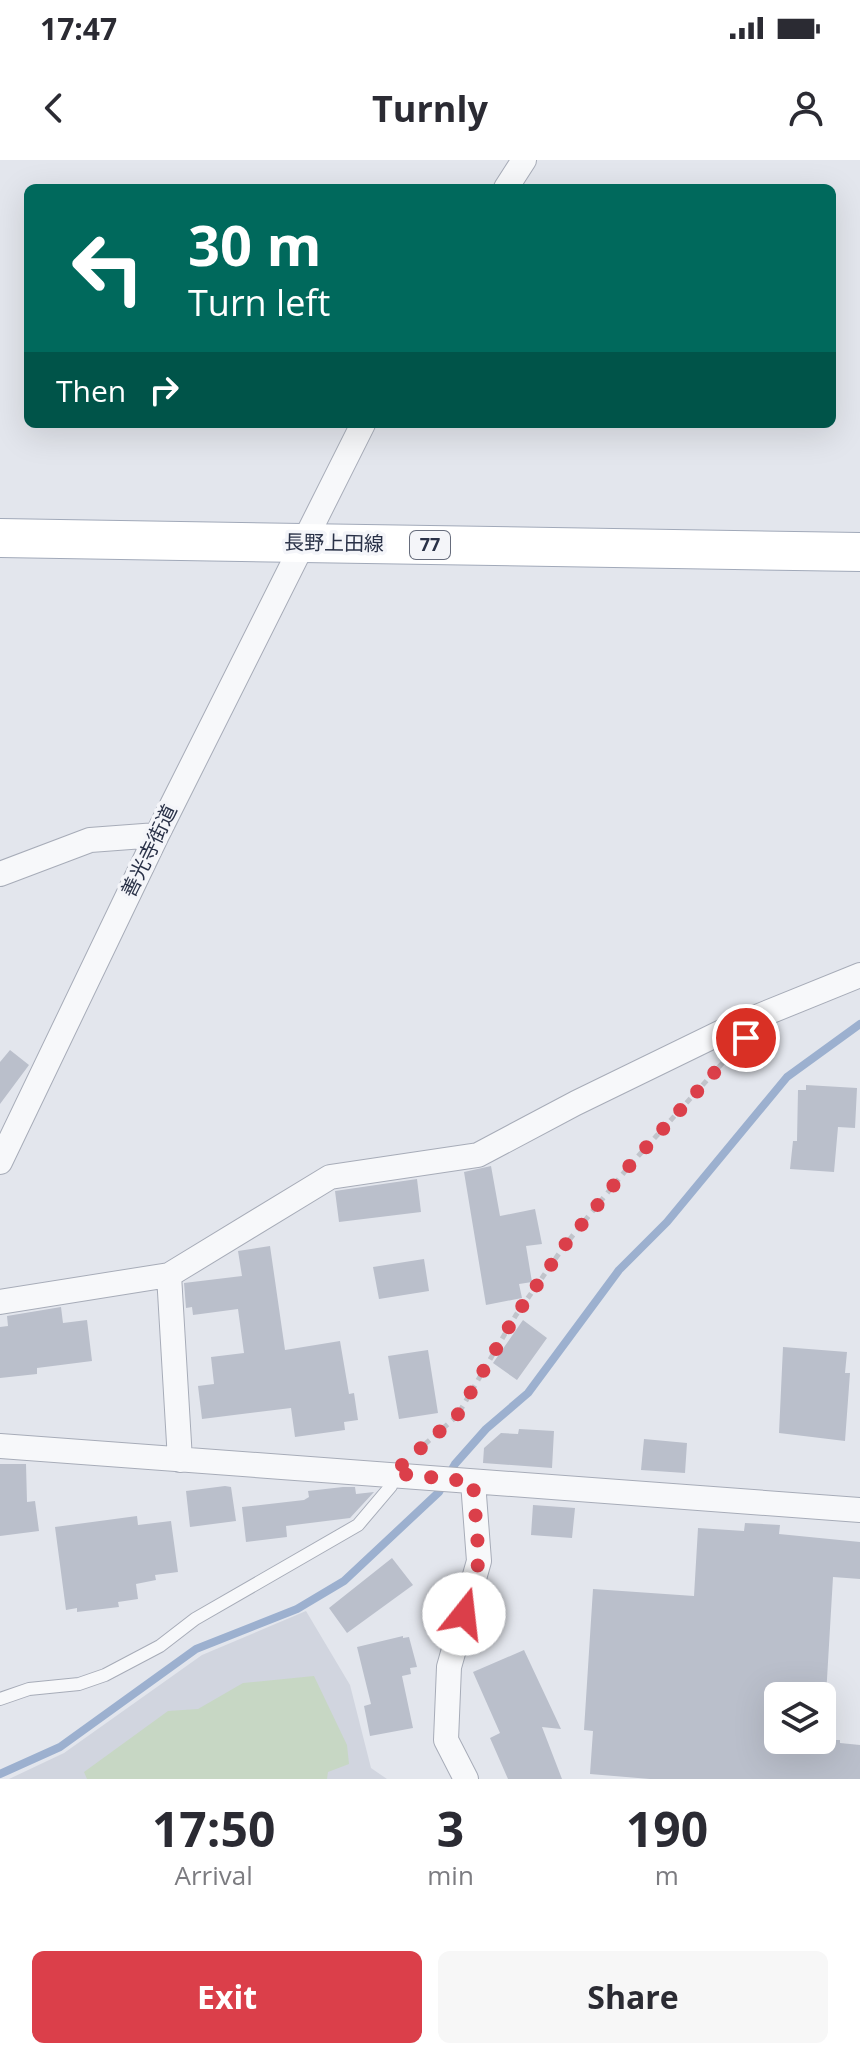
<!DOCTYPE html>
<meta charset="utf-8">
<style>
:root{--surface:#fff;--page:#f7f7f7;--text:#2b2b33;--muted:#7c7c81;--accent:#db3f4a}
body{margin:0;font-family:"Open Sans","Noto Sans JP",sans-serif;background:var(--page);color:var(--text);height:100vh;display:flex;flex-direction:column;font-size:30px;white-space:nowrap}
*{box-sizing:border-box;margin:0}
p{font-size:26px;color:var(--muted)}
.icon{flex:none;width:44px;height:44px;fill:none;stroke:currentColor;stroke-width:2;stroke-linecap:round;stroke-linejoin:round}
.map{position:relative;height:1619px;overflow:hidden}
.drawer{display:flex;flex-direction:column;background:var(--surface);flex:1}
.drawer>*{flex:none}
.top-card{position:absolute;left:24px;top:24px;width:812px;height:244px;border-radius:12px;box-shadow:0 8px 32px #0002;background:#00695c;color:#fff;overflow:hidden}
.buttons{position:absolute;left:764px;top:1522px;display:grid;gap:16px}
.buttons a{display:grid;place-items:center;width:72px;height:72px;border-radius:12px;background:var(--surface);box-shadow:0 8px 32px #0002;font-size:40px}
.pin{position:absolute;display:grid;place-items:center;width:68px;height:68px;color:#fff;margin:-34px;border:4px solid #fff;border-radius:50%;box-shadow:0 2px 8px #0007}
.me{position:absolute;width:88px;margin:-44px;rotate:16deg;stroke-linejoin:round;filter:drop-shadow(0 0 6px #0008)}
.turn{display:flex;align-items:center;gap:28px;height:168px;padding:0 32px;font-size:36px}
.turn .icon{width:104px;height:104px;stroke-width:2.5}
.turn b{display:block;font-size:56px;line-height:68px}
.then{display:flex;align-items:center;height:76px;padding:0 32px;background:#0003;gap:16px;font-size:30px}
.eta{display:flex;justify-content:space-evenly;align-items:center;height:136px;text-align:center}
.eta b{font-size:48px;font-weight:700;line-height:56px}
.primary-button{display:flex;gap:16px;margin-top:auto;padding:16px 32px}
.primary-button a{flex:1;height:92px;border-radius:12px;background:var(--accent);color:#fff;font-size:32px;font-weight:700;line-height:92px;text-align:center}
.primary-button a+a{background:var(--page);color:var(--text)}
.status{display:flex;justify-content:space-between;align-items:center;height:56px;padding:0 40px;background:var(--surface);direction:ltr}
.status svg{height:22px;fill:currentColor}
header{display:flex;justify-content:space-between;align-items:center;height:104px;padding:0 32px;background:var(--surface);font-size:36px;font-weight:700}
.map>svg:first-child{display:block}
.built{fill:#d1d5df}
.green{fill:#c7d7c4}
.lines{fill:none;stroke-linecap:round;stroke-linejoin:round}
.stream{stroke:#9cb0cf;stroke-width:8}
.building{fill:#babfcb}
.service-casing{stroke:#a7acb8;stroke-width:14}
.minor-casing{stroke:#a7acb8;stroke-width:26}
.primary-casing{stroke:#a1a9b9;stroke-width:40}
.path{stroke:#c1c4cb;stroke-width:5;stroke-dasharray:6 6;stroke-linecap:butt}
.service{stroke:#f7f8fa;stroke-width:12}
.minor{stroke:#f7f8fa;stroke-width:24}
.primary{stroke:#fff;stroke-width:38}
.route{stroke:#db3f4a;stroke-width:14;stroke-dasharray:0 25.2}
.labels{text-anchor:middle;stroke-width:7;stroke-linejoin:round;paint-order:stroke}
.shield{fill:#f4f5f9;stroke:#666c7c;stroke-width:2}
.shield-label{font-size:18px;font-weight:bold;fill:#293147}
.street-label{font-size:20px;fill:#293147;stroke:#f4f5f9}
</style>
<div class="status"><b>17:47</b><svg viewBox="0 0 49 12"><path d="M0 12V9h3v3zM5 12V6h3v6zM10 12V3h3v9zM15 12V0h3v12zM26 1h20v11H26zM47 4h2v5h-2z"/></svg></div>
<header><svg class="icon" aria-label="back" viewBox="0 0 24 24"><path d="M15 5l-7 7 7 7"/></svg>Turnly<svg class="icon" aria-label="person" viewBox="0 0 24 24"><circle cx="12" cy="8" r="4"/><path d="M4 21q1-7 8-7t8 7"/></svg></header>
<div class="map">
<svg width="860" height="1619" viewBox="0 0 860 1619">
<rect width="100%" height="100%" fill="#e3e6ed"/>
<!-- built -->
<path class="built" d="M306 1451 350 1525 371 1608 387 1619H9L64 1593 202 1495Z"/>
<!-- green -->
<path class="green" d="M314 1516 347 1585 349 1604 328 1612 327 1619H87L84 1612 168 1551 198 1549 243 1523Z"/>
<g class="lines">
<!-- stream -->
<path class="stream" d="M0 1614 60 1587 196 1489 297 1449 344 1421 439 1332 455 1304 486 1269 528 1233 619 1110 667 1062 787 917 860 864"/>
</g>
<!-- building -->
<path class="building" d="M10 890 29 905 0 944V902Z
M806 925 857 928 855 968 838 967 834 1012 790 1009 793 981H797L798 930H806Z
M491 1006 500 1056 535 1049 542 1084 526 1086 532 1122 519 1124 522 1138 486 1145 464 1012Z
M417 1019 421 1052 339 1062 335 1031Z
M270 1086 285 1190 340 1181 349 1234 354 1233 358 1260 344 1262 345 1270 295 1277 291 1248 202 1259 198 1226 214 1224 211 1197 244 1193 238 1149 193 1155 192 1147 186 1148 184 1123 242 1116 238 1091Z
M424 1099 429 1131 379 1139 373 1107Z
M61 1147 63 1163 87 1160 92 1201 37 1208V1214L0 1218V1167L8 1166 7 1156Z
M523 1160 547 1178 517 1220 493 1203Z
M783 1187 847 1192 845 1213H850L845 1281 779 1273Z
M428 1190 438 1253 399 1259 388 1196Z
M519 1269 554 1271 552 1308 483 1303 484 1288 501 1273 518 1274Z
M644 1279 687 1283 685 1313 641 1310Z
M0 1304H26L27 1342 35 1341 39 1371 0 1376Z
M225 1326 231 1327 236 1361 190 1367 186 1331Z
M343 1327H355L356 1334 374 1332 350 1358 286 1366 287 1377 246 1382 242 1347 304 1340 309 1337 308 1331Z
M533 1345 575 1348 572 1378 531 1375Z
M137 1356 138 1365 171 1361 178 1412 155 1415 156 1420 136 1424 138 1439 118 1442 119 1447 77 1452V1448L66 1450 55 1367Z
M745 1363 780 1365 779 1374 860 1382V1419L833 1417 826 1536H778V1580H840V1583L860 1585V1619H650L590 1614 593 1571 584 1570 593 1429 694 1436 698 1368 744 1371Z
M392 1398 413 1425 347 1473 329 1448Z
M403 1476V1478L409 1477 417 1507 410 1508 411 1514 402 1516 413 1568 370 1576 364 1546 371 1544 357 1487Z
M524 1490 561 1569 542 1567 562 1619H508L490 1578 500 1573 473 1512Z"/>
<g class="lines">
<!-- service casing -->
<g class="service-casing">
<path id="service" d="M0 1539 29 1529 79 1524 105 1515 160 1486 195 1459 358 1365 391 1326 393 1313"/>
</g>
<!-- minor casing -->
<g class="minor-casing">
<path id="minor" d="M506 28 524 0
M0 714 90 680 157 675
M0 1002 157 675 363 264
M169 1115 180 1300
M0 1142 169 1115 330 1017 478 995 576 943 732 867 860 815
M0 1286 860 1350
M466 1619 446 1580 449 1507 479 1401 473 1322"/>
</g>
<!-- primary casing -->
<g class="primary-casing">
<path id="primary" d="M0 378 860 392"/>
</g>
<!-- path -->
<path class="path" d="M416 1292 457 1256 516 1155 565 1085 631 1004 728 897"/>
<!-- service -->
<use href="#service" class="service"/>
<!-- minor -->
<use href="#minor" class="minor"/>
<!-- primary -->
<use href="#primary" class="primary"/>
</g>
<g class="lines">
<!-- route -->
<path class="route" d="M464 1454 479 1401 473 1322 393 1313 457 1256 516 1155 565 1085 631 1004 746 878"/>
</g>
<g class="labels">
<!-- shield labels -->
<rect class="shield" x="410" y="371" width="40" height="28" rx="6"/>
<g class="shield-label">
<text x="430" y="391">77</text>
</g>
<!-- street labels -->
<g class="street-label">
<text transform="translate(334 383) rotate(1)" y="7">長野上田線</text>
<text transform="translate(149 691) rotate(-64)" y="7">善光寺街道</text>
</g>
</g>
</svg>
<div class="buttons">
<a><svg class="icon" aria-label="layers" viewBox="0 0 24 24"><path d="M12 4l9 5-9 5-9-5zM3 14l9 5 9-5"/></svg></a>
</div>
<div class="pin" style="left:746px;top:878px;background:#d93025"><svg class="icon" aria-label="arrive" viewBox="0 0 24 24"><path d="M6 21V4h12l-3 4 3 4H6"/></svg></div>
<svg class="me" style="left:464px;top:1454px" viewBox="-20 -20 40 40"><circle r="19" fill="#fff"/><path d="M0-13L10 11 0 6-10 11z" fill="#db3f4a"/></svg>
<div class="top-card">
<div class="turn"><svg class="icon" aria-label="left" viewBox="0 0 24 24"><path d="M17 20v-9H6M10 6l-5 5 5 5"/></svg><div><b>30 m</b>Turn left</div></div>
<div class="then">Then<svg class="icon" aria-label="right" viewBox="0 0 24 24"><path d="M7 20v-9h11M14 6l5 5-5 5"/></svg></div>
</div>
</div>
<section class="drawer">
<div class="eta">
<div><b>17:50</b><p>Arrival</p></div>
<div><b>3</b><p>min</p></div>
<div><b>190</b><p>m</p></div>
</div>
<div class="primary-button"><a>Exit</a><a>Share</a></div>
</section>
